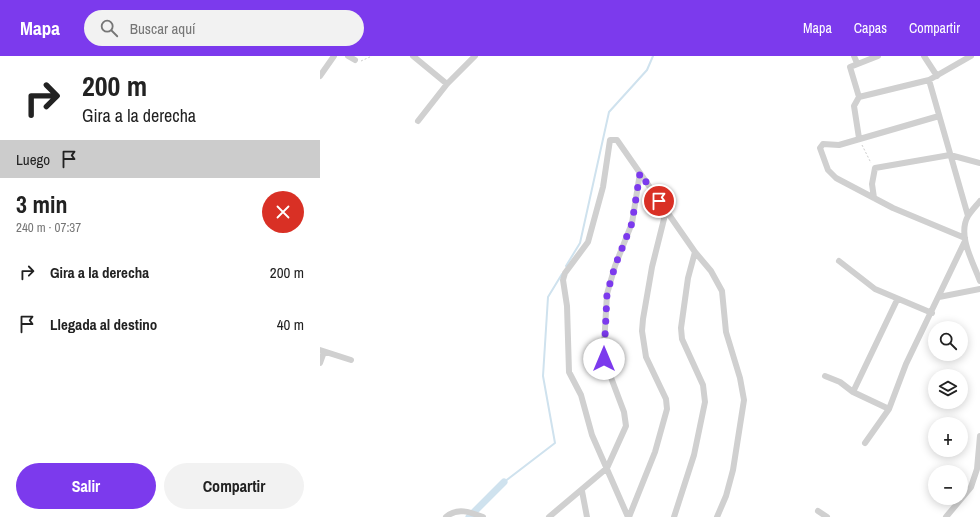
<!DOCTYPE html>
<html lang="es">
<meta charset="utf-8">
<style>
:root{--surface:#fff;--page:#f2f2f2;--text:#222;--muted:#767676;--accent:#7c3aed}
body{margin:0;font-family:"Archivo Narrow",sans-serif;background:var(--page);color:var(--text);height:100vh;display:flex;flex-direction:column;font-size:15px;white-space:nowrap}
*{box-sizing:border-box;margin:0}
p{font-size:13px;color:var(--muted)}
.icon{flex:none;width:22px;height:22px;fill:none;stroke:currentColor;stroke-width:2;stroke-linecap:round;stroke-linejoin:round}
.map{position:relative;flex:1;overflow:hidden}
.panel{display:flex;flex-direction:column;background:var(--surface);width:320px}
.panel>*{flex:none}
.hud{background:#fff;color:var(--text);overflow:hidden}
.fabs{position:absolute;left:608px;top:265px;display:grid;gap:8px}
.fabs a{display:grid;place-items:center;width:40px;height:40px;border-radius:50%;background:var(--surface);box-shadow:0 2px 10px #0003;font-size:20px}
.pin{position:absolute;display:grid;place-items:center;width:34px;height:34px;color:#fff;margin:-17px;border:2px solid #fff;border-radius:50%;box-shadow:0 1px 4px #0007}
.me{position:absolute;width:44px;margin:-22px;rotate:0deg;stroke-linejoin:round;filter:drop-shadow(0 0 3px #0008)}
.turn{display:flex;align-items:center;gap:14px;height:84px;padding:0 16px;font-size:18px}
.turn .icon{width:52px;height:52px;stroke-width:2.5}
.turn b{display:block;font-size:28px;line-height:34px}
.then{display:flex;align-items:center;height:38px;padding:0 16px;background:#0003;gap:8px;font-size:15px}
.round{display:grid;place-items:center;flex:none;width:42px;height:42px;border-radius:21px;background:var(--page)}
.summary{display:flex;align-items:center;justify-content:space-between;height:68px;padding:0 16px}
h1{font-size:24px;font-weight:800;line-height:30px}
.cta{display:flex;gap:8px;margin-top:auto;padding:8px 16px}
.cta a{flex:1;height:46px;border-radius:24px;background:var(--accent);color:#fff;font-size:16px;font-weight:800;line-height:46px;text-align:center}
.cta a+a{background:var(--page);color:var(--text)}
ul{padding:0;list-style:none}
li{display:flex;align-items:center;gap:12px;height:52px;padding:0 16px}
li div{flex:1}
li b{display:block;font-size:15px}
li em{font-style:normal}
header{display:flex;align-items:center;gap:24px;box-sizing:border-box;height:56px;padding:0 20px;background:var(--accent);color:#fff}
header strong{font-size:19px}
nav{display:flex;gap:22px;margin-inline-start:auto;font-size:14px}
.search{width:280px;height:36px;background:var(--page);display:flex;align-items:center;gap:10px;box-sizing:border-box;padding:0 14px;border-radius:22px;color:var(--muted);font-size:15px}
main{display:flex;flex:1;min-height:0}
.map>svg:first-child{display:block}
.lines{fill:none;stroke-linecap:round;stroke-linejoin:round}
.stream{stroke:#cfe2ee;stroke-width:2}
.canal{stroke:#cfe2ee;stroke-width:7}
.path{stroke:#cdcdcd;stroke-width:1;stroke-dasharray:2 2;stroke-linecap:butt}
.minor{stroke:#d0d0d0;stroke-width:6}
.route{stroke:#7c3aed;stroke-width:7;stroke-dasharray:0 12.6}
</style>
<header>
<strong>Mapa</strong>
<div class="search"><svg class="icon" aria-label="search" viewBox="0 0 24 24"><circle cx="10" cy="10" r="6"/><path d="M15 15l6 6"/></svg>Buscar aquí</div>
<nav><a>Mapa</a><a>Capas</a><a>Compartir</a></nav>
</header>
<main>
<section class="panel">
<div class="hud">
<div class="turn"><svg class="icon" aria-label="right" viewBox="0 0 24 24"><path d="M7 20v-9h11M14 6l5 5-5 5"/></svg><div><b>200 m</b>Gira a la derecha</div></div>
<div class="then">Luego<svg class="icon" aria-label="arrive" viewBox="0 0 24 24"><path d="M6 21V4h12l-3 4 3 4H6"/></svg></div>
</div>
<div class="summary"><div><h1>3 min</h1><p>240 m · 07:37</p></div><a class="round" style="background:#d93025;color:#fff"><svg class="icon" aria-label="close" viewBox="0 0 24 24"><path d="M6 6l12 12M18 6L6 18"/></svg></a></div>
<ul>
<li><svg class="icon" aria-label="right" viewBox="0 0 24 24"><path d="M7 20v-9h11M14 6l5 5-5 5"/></svg><div><b>Gira a la derecha</b></div><em>200 m</em></li>
<li><svg class="icon" aria-label="arrive" viewBox="0 0 24 24"><path d="M6 21V4h12l-3 4 3 4H6"/></svg><div><b>Llegada al destino</b></div><em>40 m</em></li>
</ul>
<div class="cta"><a>Salir</a><a>Compartir</a></div>
</section>
<div class="map">
<svg width="660" height="461" viewBox="0 0 660 461">
<rect width="100%" height="100%" fill="#fff"/>
<g class="lines">
<!-- stream -->
<path class="stream" d="M246 210 260 187 289 56 327 14 333 0
M184 426 235 387 223 320 228 241 242 218"/>
<!-- canal -->
<path class="canal" d="M149 461 184 426"/>
<!-- path -->
<path class="path" d="M41 5 52 0
M542 89 551 107"/>
<!-- minor -->
<path class="minor" d="M28 0 35 4
M93 0 127 28
M534 0 537 7
M604 0 617 20
M0 20 14 0
M609 24 648 160
M539 41 530 11 558 0
M619 60 519 89 503 88 500 92 508 114 516 122 573 152 645 182
M98 65 127 28 155 0
M539 82 534 50 539 41 609 24 651 0
M554 142 552 128 555 112 630 99 660 107
M660 145C656 150 652 154 648 160 637 179 653 206 660 225
M375 196 391 215 402 235 406 276 420 322 424 344 413 414 406 440 397 461
M519 205 555 233 612 257
M619 241 660 233
M0 294 31 304
M0 307 4 296
M505 320 520 326 533 336 569 353
M533 336 577 244
M545 387 569 353 586 308 645 185
M262 435 267 461
M498 455 507 461
M126 461C137 451 150 456 163 461
M229 461 287 412 306 370 304 356 284 303V290L287 238 295 210 312 167 320 117 375 196 368 222 361 272 362 283 383 329 385 346 374 399 354 461
M308 461 272 379 261 339 249 316 247 250 243 224 245 217 268 186 283 131 290 84H297L320 117
M309 461 335 396 347 353 346 343 326 301 322 275 323 263 332 211 346 155
M626 461 651 431 657 413 660 380"/>
</g>
<g class="lines">
<!-- route -->
<path class="route" d="M284 303 287 238 295 210 312 167 320 117 339 145"/>
</g>
</svg>
<div class="fabs">
<a><svg class="icon" aria-label="search" viewBox="0 0 24 24"><circle cx="10" cy="10" r="6"/><path d="M15 15l6 6"/></svg></a>
<a><svg class="icon" aria-label="layers" viewBox="0 0 24 24"><path d="M12 4l9 5-9 5-9-5zM3 14l9 5 9-5"/></svg></a>
<a>+</a>
<a>−</a>
</div>
<div class="pin" style="left:339px;top:145px;background:#d93025"><svg class="icon" aria-label="arrive" viewBox="0 0 24 24"><path d="M6 21V4h12l-3 4 3 4H6"/></svg></div>
<svg class="me" style="left:284px;top:303px" viewBox="-20 -20 40 40"><circle r="19" fill="#fff"/><path d="M0-13L10 11 0 6-10 11z" fill="#7c3aed"/></svg>
</div>
</main>
